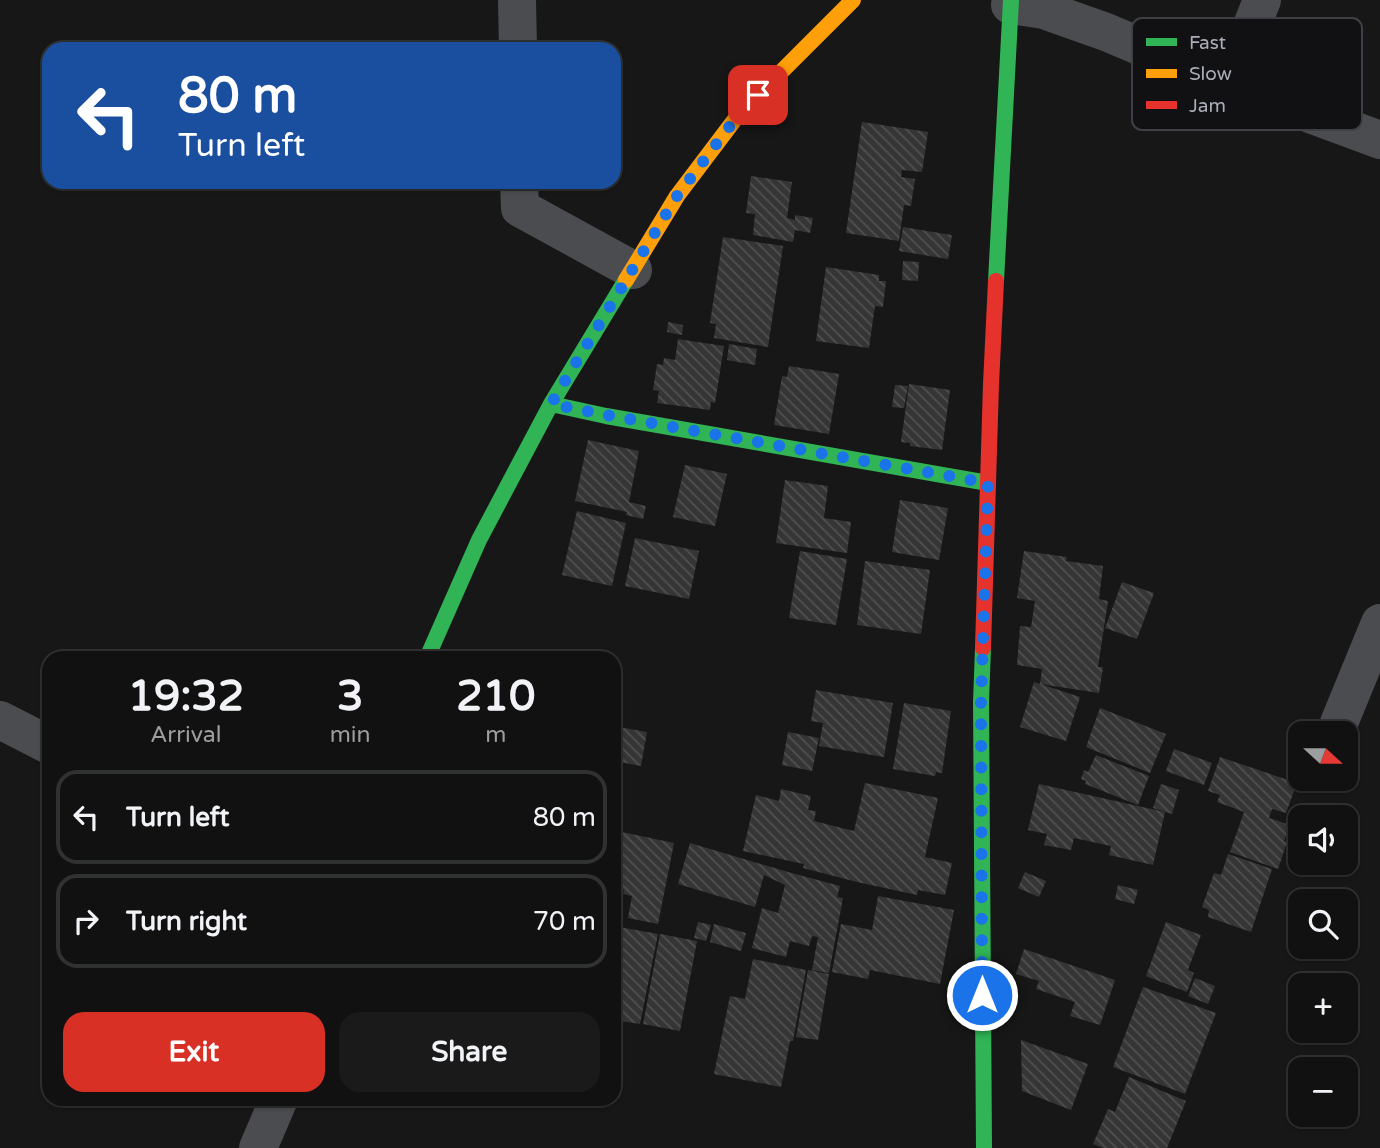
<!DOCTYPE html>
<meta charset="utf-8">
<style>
:root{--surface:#111;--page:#1a1a1a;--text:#f1f3f6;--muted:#9c9d9f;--line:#303131;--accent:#d93025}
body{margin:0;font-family:"Varela Round",sans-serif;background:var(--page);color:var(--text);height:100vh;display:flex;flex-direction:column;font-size:26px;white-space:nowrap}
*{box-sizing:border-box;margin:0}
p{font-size:23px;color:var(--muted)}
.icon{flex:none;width:38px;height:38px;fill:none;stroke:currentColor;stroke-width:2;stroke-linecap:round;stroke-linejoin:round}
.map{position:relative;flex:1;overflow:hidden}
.details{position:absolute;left:42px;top:651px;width:579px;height:455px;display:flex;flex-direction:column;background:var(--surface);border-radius:21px;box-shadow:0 2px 5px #0004,0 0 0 2px var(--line)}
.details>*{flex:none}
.hud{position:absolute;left:42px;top:42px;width:579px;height:147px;border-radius:21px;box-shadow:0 2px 5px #0004,0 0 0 2px var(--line);background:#1a4fa0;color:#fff;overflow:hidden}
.needle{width:46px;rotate:111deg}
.controls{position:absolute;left:1288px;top:721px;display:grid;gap:14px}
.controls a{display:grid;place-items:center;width:70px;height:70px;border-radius:14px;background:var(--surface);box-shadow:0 2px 5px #0004,0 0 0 2px var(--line);font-size:35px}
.pin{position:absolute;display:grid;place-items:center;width:60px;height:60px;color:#fff;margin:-30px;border-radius:14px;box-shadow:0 4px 10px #0006}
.me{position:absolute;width:77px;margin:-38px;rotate:0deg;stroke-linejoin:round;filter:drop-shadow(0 0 5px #0008)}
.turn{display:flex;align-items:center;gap:24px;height:147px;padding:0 21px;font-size:32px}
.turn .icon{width:91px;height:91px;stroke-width:2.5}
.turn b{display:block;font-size:49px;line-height:60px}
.eta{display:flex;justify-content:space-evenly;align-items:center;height:119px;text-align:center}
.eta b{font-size:42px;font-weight:700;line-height:49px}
.cta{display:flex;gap:14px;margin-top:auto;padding:14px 21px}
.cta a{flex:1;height:80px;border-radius:21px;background:var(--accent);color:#fff;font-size:28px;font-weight:700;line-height:80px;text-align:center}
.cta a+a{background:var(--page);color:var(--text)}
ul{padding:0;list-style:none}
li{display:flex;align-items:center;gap:21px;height:94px;margin:0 14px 10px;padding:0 7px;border:4px solid var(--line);border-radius:21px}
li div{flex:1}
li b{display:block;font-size:26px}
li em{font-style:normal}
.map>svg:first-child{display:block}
.building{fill:url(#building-back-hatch)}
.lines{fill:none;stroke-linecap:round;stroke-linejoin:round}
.street{stroke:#4b4c50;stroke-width:38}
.fast{stroke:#30b455;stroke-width:16}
.slow{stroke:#ff9f0a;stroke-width:16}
.jam{stroke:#e5322d;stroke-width:16}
.route{stroke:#1a73e8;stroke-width:12;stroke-dasharray:0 21.6}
.key{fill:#111113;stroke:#3e4045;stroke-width:2}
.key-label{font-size:19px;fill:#a8adb8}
</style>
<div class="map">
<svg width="1380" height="1148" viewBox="0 0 1380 1148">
<defs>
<pattern id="building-back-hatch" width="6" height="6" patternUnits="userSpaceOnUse" patternTransform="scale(1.75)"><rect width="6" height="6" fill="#353536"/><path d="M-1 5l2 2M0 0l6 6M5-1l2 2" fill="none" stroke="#4f5051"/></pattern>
</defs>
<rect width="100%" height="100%" fill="#171717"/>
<!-- building -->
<path class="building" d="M862 122 928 132 922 172 902 170 901 177 915 179 911 206 904 205 899 241 846 233Z
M751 176 792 182 787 218 795 220V215L813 218 810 233 795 230 793 242 753 235 755 214 746 213Z
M903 227 952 235 948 259 899 251Z
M723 237 783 246 768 347 714 338 716 324 710 323Z
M903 261 919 262 918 281 902 280Z
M826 267 879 275V281H886L883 307 875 306 869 348 816 341Z
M668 322 683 325 682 335 667 332Z
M678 339 724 346 715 403 711 402 710 410 657 403 659 391 653 390 657 364 663 365 664 358 675 360Z
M729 344 757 349 755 365 727 360Z
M789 366 839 374 829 434 774 425 782 376 787 377Z
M909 384 950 390 942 450 910 446V443L901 442Z
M895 385 908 386 904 408 892 407Z
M588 440 639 451 629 502 646 506 643 519 626 515 627 512 575 501Z
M685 465 727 474 715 526 673 517Z
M785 480 828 486 824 518 851 522 847 553 776 543Z
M900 500 948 508 939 560 892 552Z
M577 511 626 523 612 586 562 575Z
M635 538 699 551 689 599 625 586Z
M800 551 847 559 836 625 789 618Z
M1024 551 1067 557 1066 561 1103 566 1099 599 1108 601 1098 667H1103L1099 693 1040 684 1042 669 1017 665 1020 626 1031 627 1035 601 1017 598Z
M865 561 930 570 921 634 857 625Z
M1122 582 1154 593 1137 639 1105 628Z
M1034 682 1080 697 1066 741 1020 727Z
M816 690 893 703 884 757 819 746 823 723 811 721Z
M904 703 951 711 942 773 936 772 935 776 893 769Z
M1100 708 1166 734 1150 773 1086 747Z
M619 727 647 732 641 766 614 761Z
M788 732 819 738 812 771 782 765Z
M1174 749 1212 763 1204 785 1166 771Z
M1096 755 1149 776 1138 805 1085 784 1086 781 1081 779 1084 770 1088 772Z
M1220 757 1297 783 1286 813 1272 809 1269 818 1290 825 1284 841 1287 842 1278 869 1230 852 1244 812 1217 802 1220 795 1208 791Z
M865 783 938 798 925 857 952 863 945 895 918 890 917 895 857 882 803 868 804 864 743 851 756 795 779 801 781 789 811 796 808 810 816 811 814 821 854 831Z
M1039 784 1165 812 1153 865 1109 855 1111 846 1074 838 1071 850 1044 845 1047 834 1028 830Z
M1161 784 1179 790 1172 814 1153 808Z
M622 832 674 843 658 924 628 918 632 896 623 894 624 890 614 888V868Z
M690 843 788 872 840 886 837 897 843 898 829 973 812 970 818 937 812 936 809 946 790 941 786 957 752 948 762 908 778 913 785 885 764 875 755 907 678 884Z
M1228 854 1272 869 1251 932 1208 917 1209 910 1202 907 1214 873 1221 875Z
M1025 872 1046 881 1039 897 1018 888Z
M1118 885 1138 890 1134 904 1115 899Z
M878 896 954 910 940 984 870 970 868 979 832 972 841 924 872 930Z
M698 922 711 925 706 941 694 938Z
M1166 922 1201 935 1188 970 1194 973 1187 992 1146 976Z
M714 924 746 933 741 951 710 942Z
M614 926 658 934 640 1024 614 1020V1003L618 985 614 984Z
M660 934 697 941 680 1031 643 1024Z
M1024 949 1115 980 1100 1025 1070 1016 1075 1002 1036 989 1039 981 1016 974Z
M753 959 806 970 793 1041H790L781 1087 714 1074 730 996 745 999Z
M808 970 829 974 818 1040 796 1037Z
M1195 978 1215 986 1208 1004 1188 996Z
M1143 987 1216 1013 1185 1094 1113 1067Z
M1021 1040 1088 1064 1071 1110 1022 1091Z
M1129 1077 1186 1101 1167 1148H1103L1093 1144 1108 1109 1115 1112Z"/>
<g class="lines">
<!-- street -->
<path class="street" d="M517 0 518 49
M1010 5 1044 10 1106 32 1229 84 1380 140
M1229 84 1262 0
M519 182 520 208 633 270
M0 720 49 745
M1339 723 1380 623
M258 1148 279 1099"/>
<!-- fast -->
<path class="fast" d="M996 281 1011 0
M551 404 606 416 988 483
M983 648 981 702 984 1148
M427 658 479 540 551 404 626 280"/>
<!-- slow -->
<path class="slow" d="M626 280 677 196 739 114 853 0"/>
<!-- jam -->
<path class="jam" d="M983 648 991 384 996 281"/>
</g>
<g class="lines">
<!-- route -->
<path class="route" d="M758 95 739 114 677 196 551 404 606 415 988 483 981 702 982 995"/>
</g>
<!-- legend -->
<rect x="1132" y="18" width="230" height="112" rx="10" class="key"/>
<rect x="1146" y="38" width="31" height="8" fill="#30b455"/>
<rect x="1146" y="69" width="31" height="9" fill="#ff9f0a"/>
<rect x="1146" y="101" width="31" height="8" fill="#e5322d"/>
<g class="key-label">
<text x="1189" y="49">Fast</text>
<text x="1189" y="80">Slow</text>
<text x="1189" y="112">Jam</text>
</g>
</svg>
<div class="controls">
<a><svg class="needle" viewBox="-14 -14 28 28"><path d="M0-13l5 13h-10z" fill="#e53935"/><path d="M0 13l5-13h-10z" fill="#9c9d9f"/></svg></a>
<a><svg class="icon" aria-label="sound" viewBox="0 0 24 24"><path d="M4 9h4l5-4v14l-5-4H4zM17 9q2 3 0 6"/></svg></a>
<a><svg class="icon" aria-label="search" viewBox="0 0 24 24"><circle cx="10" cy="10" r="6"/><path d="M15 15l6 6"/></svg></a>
<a>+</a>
<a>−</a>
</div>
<div class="pin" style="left:758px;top:95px;background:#d93025"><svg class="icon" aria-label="arrive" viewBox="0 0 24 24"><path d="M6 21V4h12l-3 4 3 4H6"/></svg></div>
<svg class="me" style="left:982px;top:995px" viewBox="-20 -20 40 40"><circle r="17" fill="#1a73e8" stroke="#fff" stroke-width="3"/><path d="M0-11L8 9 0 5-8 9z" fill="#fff"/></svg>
<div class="hud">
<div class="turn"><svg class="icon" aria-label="left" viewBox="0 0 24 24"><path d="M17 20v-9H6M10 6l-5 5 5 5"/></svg><div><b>80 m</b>Turn left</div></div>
</div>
<section class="details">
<div class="eta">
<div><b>19:32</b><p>Arrival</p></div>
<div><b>3</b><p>min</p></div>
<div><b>210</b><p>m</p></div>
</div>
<ul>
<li><svg class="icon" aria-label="left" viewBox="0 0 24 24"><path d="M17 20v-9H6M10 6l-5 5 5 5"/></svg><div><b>Turn left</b></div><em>80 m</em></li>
<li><svg class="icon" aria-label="right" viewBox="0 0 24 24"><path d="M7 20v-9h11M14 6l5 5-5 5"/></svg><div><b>Turn right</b></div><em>70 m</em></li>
</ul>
<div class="cta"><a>Exit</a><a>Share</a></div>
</section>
</div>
